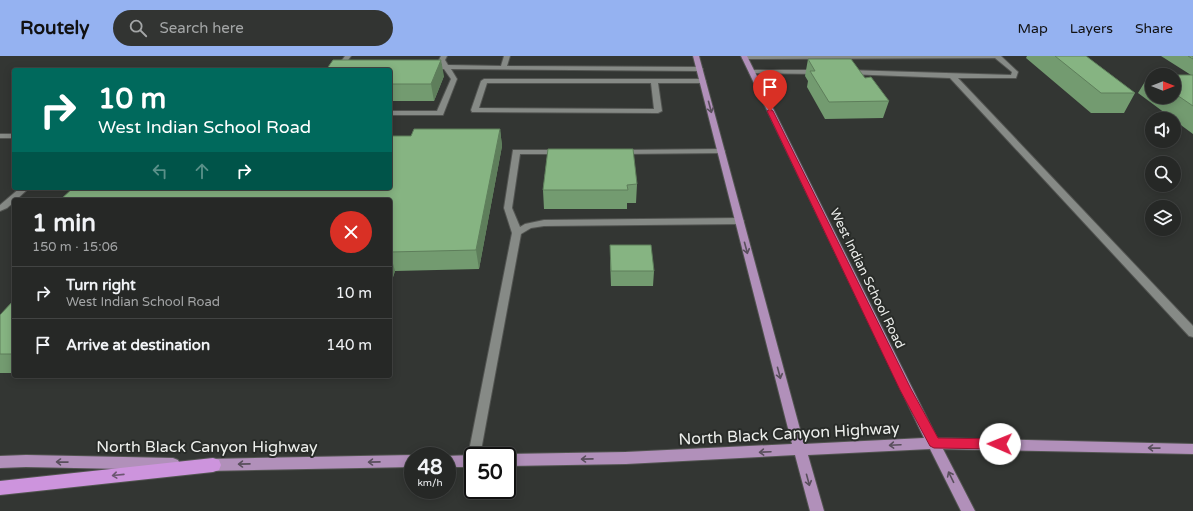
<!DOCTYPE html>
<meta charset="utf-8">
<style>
:root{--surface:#262826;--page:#323432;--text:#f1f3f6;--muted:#a4a6a7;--line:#424443;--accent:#95b2f1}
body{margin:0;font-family:"Varela Round",sans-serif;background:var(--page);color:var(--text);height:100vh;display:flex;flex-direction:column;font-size:15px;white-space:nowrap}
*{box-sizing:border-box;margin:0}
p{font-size:13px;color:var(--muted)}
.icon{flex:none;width:22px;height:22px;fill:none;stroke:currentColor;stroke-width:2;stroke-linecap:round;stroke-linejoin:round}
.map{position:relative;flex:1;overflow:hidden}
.details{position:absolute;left:12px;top:142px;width:380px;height:180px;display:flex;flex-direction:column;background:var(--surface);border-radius:4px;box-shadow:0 2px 10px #0003,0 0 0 1px var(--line)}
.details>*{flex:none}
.banner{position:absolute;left:12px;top:12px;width:380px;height:122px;border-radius:4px;box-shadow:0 2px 10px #0003,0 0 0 1px var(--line);background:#00695c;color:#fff;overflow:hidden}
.needle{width:26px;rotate:90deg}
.controls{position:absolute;left:1145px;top:12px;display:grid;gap:8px}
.controls a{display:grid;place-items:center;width:36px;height:36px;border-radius:50%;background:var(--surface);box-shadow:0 2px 10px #0003,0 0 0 1px var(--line);font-size:20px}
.speed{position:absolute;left:404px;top:391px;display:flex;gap:8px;font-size:20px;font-weight:700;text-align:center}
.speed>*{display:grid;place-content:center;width:52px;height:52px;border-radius:50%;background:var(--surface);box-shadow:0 2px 10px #0003,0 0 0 1px var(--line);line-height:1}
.speed small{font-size:10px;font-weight:400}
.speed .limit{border:2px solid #111;border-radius:6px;background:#fff;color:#111}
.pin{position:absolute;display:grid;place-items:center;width:34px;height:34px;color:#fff;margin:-41px -17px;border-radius:50% 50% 50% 0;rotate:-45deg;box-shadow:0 0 4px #0007}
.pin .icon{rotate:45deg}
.me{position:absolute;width:44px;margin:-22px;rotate:271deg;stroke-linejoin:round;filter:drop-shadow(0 0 3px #0008)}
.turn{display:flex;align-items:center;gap:14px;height:84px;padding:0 20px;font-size:18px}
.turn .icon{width:52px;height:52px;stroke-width:2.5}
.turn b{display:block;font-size:28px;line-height:34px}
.lanes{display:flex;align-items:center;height:38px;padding:0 20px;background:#0003;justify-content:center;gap:20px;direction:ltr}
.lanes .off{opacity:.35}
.round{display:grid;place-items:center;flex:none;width:42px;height:42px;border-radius:21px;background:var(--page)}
.head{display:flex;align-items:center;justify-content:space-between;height:68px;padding:0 20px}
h1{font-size:24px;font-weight:700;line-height:30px}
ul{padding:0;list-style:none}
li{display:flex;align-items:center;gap:12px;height:52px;padding:0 20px;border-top:1px solid var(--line)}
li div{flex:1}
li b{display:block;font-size:15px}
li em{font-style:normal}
header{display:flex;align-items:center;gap:24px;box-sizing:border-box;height:56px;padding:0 20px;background:var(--accent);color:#111}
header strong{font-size:19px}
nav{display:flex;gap:22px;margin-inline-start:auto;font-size:14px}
.search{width:280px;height:36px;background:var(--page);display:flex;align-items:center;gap:10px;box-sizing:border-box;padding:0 14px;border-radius:22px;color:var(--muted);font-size:15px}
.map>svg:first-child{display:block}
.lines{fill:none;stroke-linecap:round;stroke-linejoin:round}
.minor-casing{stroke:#525451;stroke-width:2}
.major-casing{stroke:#525451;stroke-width:2}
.highway-casing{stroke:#525451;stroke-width:2}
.minor{fill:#868a86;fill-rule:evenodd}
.major{fill:#b190ba;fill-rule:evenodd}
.highway{fill:#cd94dd;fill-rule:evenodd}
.wall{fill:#739b70}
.shaded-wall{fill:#5e7e5b}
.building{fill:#86b482;stroke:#5e7e5b}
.oneway{stroke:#594f5c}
.oneway2{stroke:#6b5671}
.route{fill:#e11d48;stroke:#92132f}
.labels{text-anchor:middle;stroke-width:4;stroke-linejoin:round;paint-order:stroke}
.street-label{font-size:13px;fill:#edefec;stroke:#292c29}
.near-street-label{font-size:16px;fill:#edefec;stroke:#292c29}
</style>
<header>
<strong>Routely</strong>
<div class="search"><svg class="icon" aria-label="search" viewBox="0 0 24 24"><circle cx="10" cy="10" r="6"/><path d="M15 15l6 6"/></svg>Search here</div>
<nav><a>Map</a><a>Layers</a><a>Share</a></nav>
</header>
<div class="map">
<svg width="1193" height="455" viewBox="0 0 1193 455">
<rect width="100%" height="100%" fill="#333633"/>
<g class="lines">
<!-- minor casing -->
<g class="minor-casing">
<path id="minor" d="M345 0H351L341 14H335Z
M441 0H447L445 4 448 9 501 10 504 0H510L507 10 700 11 703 13 700 15 451 13 457 23 443 59H390V55H437L451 23 444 13H430L427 11 430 9H442L439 4Z
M745 0H1001L1018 16 1016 22H958L1193 270V281L1189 280 950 22 847 18 844 16 847 14 1011 19 1012 16 995 2 743 3 742 2Z
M751 14H819L822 16 819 18 749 17V15Z
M484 23H703L706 25 703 27H658L662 55 658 57 472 56 471 54 481 25ZM487 27H651L654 53 479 52Z
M0 78H14V82H0Z
M721 93 725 95 724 97 621 98 617 96 621 94Z
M513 94H561L565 96 561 98H520L512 152 520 171 525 168 544 164 740 162 744 165 740 168 544 170 531 172 521 178 480 400H473V405L469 404 468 400 512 177 504 152Z
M20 132H29L16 144H14V146L7 152 0 155V149Z"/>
</g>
<!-- major casing -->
<g class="major-casing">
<path id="major" d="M693 0H699L804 388 924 382 741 0H747L937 382 1193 388V398L943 393 975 455H961L930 393 808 399 824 455H810L795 399 626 408 507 410V400H503L507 398 626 396 792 388Z
M26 399 173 402 178 404 180 408 178 412 173 414 26 411 0 412V400Z
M413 399 415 400H413V411L207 415 202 413 200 409 202 405 207 403Z
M473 399 475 400H473V411H447V400H445Z"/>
</g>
<!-- highway casing -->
<g class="highway-casing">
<path id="highway" d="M213 402 219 404 221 409 219 414 213 416 0 439V425Z"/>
</g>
<!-- minor -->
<use href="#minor" class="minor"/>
<!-- major -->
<use href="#major" class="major"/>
<!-- highway -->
<use href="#highway" class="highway"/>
</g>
<!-- wall -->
<path class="wall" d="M1027 0H1086L1135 37 1124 57H1091L1026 2Z
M1161 0H1193V78L1174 64V63H1173L1138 37 1149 19H1152V41H1174V19H1191Z
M808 3 865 22 889 45 883 62 825 63 807 31 808 25 805 20Z
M390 14 444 20 434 45H390Z
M500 73 502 90 479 213 395 215 390 230V132L411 80Z
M548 93 637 128 636 147H627V153H544L543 134Z
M610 189 654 215 653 230H611L610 203Z
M14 244V317H0V259Z"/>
<!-- shaded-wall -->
<path class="shaded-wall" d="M441 4 444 20 434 45 431 28Z
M500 73 502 90 479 213 476 194Z
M390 196 395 215 390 230Z"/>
<!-- building -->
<path class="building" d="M1055 0H1086L1135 37H1101Z
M1188 0H1193V3Z
M808 3H851L865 22 871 21 889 45 829 46 810 15H815Z
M333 4H441L431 28H390V14H326Z
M1174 19H1193V50L1174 37Z
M414 73H500L476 194 390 196V144H60L73 132H390V80H411Z
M548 93H633L637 128 627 129 628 134H543Z
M610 189H651L654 215H611Z
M14 244V298H0V259Z"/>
<!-- one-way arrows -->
<defs><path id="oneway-shaft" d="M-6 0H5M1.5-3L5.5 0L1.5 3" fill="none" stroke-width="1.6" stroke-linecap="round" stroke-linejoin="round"/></defs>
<g class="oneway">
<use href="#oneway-shaft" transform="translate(710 51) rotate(75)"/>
<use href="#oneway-shaft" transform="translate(746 192) rotate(75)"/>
<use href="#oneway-shaft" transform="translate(779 317) rotate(75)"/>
<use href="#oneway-shaft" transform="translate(895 389) rotate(177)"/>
<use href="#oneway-shaft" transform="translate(1154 392) rotate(-179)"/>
<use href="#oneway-shaft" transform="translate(765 396) rotate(177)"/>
<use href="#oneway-shaft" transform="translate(587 403) rotate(179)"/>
<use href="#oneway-shaft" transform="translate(62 406) rotate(-179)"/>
<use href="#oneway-shaft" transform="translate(374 406) rotate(179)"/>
<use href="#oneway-shaft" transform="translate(244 408) rotate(179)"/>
<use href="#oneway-shaft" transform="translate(951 421) rotate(-116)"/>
<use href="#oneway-shaft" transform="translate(808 424) rotate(75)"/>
</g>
<use class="oneway2" href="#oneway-shaft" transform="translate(118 419) rotate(174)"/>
<!-- route -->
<path class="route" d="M770 53 773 55 911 333 938 382 1000 383 1004 385 1006 388 1004 392 1000 393 934 392 930 390 900 334 767 55Z"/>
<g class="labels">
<!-- street labels -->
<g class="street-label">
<text transform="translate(868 222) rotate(64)" y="5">West Indian School Road</text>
</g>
<!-- near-street labels -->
<g class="near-street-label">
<text transform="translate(789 377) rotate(-3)" y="6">North Black Canyon Highway</text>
<text x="207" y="396">North Black Canyon Highway</text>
</g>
</g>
</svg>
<div class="controls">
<a><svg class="needle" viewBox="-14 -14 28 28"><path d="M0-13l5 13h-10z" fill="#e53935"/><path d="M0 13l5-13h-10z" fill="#a4a6a7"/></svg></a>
<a><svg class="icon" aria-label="sound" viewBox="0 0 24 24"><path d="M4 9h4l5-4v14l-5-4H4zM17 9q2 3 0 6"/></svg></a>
<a><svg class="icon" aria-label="search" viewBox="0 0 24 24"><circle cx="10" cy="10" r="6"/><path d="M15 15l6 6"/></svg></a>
<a><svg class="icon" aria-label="layers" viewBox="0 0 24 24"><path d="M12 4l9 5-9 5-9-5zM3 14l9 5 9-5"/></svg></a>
</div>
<div class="speed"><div>48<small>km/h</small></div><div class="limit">50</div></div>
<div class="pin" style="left:770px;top:55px;background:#d93025"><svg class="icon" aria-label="arrive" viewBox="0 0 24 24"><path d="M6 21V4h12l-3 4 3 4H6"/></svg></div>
<svg class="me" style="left:1000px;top:388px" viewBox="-20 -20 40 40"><circle r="19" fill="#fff"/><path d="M0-13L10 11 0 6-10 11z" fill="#e11d48"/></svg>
<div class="banner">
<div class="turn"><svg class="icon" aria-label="right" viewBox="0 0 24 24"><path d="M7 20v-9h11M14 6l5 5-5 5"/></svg><div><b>10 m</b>West Indian School Road</div></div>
<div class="lanes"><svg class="icon off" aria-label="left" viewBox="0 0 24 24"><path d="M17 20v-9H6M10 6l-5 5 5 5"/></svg><svg class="icon off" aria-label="ahead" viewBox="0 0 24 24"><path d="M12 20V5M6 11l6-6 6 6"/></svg><svg class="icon" aria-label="right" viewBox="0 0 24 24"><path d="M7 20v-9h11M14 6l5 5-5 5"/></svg></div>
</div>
<section class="details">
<div class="head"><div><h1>1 min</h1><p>150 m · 15:06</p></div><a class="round" style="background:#d93025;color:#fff"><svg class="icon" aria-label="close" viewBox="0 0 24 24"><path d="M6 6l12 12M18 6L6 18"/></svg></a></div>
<ul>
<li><svg class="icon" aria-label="right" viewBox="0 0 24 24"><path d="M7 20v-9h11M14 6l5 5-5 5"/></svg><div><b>Turn right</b><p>West Indian School Road</p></div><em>10 m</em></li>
<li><svg class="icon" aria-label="arrive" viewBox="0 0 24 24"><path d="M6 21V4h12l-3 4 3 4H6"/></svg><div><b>Arrive at destination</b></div><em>140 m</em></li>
</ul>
</section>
</div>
